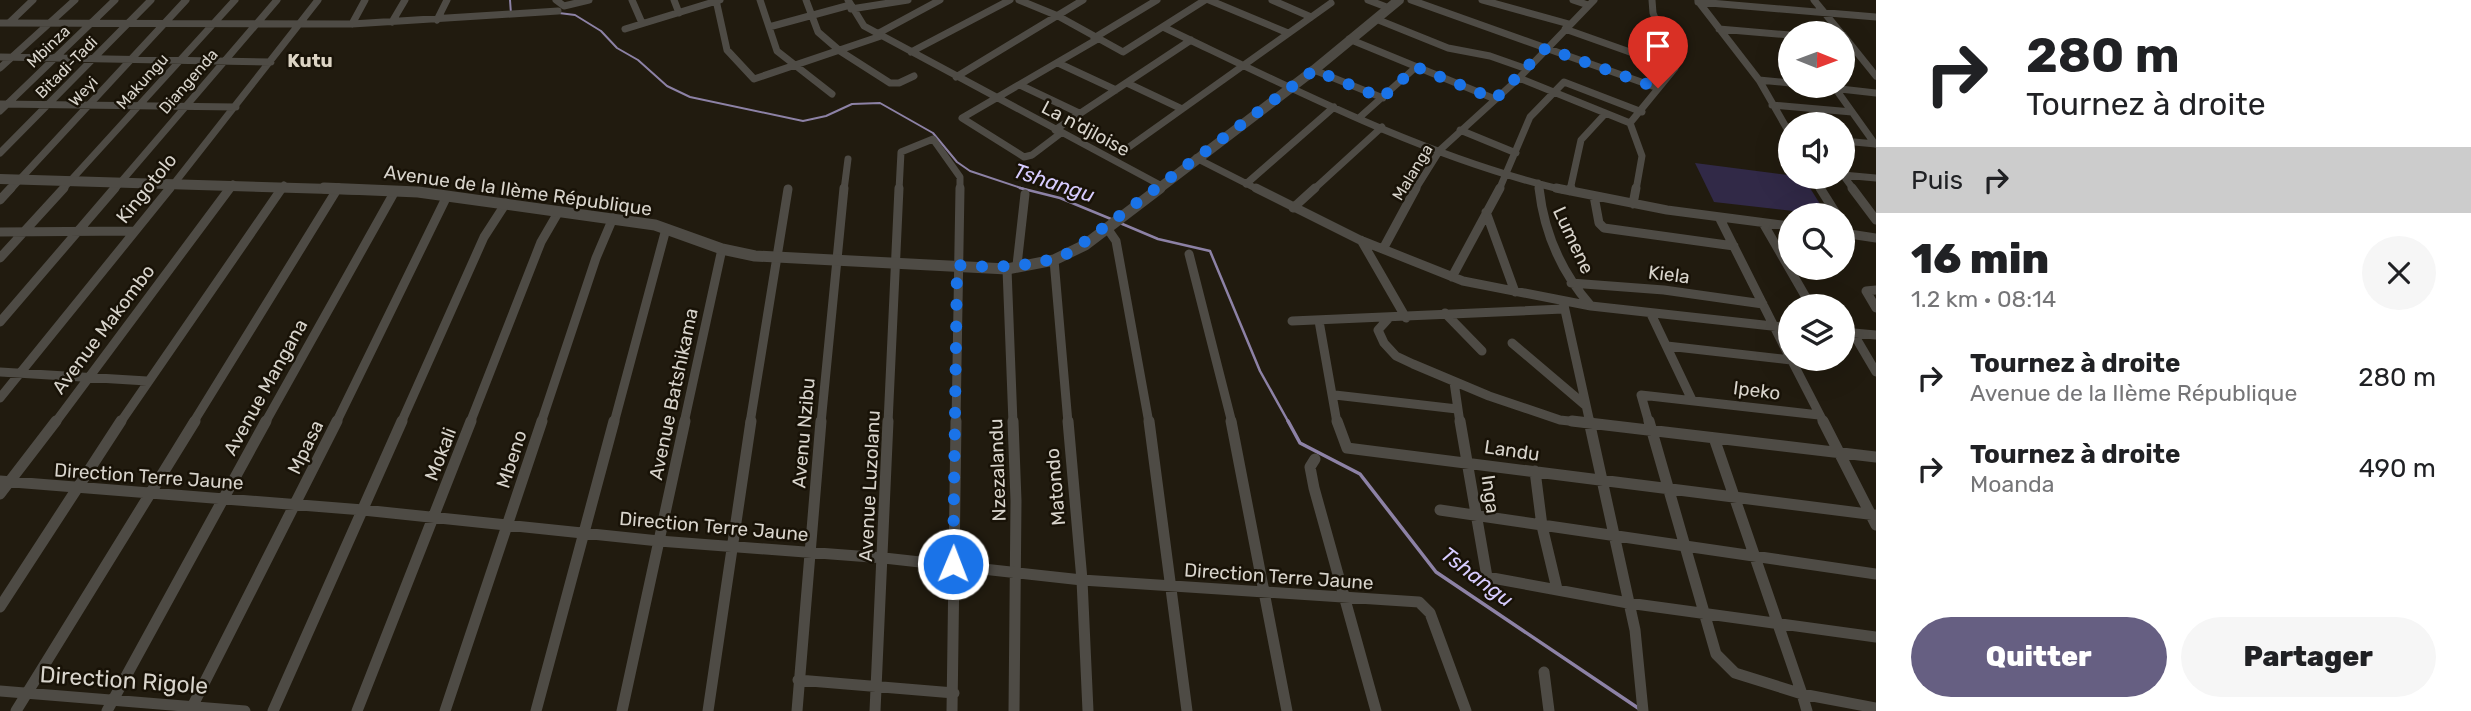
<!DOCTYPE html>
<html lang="fr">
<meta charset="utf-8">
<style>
:root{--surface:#fff;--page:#f6f6f6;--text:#202124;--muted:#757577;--accent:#665f82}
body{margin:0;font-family:Rubik,sans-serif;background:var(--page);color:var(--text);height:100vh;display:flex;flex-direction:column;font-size:26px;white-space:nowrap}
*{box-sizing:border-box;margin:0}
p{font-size:23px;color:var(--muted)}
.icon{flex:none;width:38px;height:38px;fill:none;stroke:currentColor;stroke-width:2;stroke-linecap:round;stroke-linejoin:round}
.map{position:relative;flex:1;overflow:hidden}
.panel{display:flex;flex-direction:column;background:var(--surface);width:595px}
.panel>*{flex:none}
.banner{background:#fff;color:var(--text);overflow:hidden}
.needle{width:46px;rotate:91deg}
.controls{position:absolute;left:1778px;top:21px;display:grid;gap:14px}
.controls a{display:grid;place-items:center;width:77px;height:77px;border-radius:50%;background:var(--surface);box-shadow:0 7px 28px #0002;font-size:35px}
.pin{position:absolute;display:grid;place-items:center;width:60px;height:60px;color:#fff;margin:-72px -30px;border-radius:50% 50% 50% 0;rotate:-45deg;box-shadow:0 0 7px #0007}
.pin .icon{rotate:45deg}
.me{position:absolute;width:77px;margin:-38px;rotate:1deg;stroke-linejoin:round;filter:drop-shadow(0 0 5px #0008)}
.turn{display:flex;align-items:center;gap:24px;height:147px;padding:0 35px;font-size:32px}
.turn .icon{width:91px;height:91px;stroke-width:2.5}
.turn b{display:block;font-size:49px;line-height:60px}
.then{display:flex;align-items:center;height:66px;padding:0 35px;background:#0003;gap:14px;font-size:26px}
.round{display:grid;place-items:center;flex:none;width:74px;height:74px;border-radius:37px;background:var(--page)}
.headline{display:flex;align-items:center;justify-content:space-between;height:119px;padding:0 35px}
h1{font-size:42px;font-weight:800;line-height:52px}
.cta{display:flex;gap:14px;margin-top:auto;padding:14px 35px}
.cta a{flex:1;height:80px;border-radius:42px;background:var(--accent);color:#fff;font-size:28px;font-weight:800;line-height:80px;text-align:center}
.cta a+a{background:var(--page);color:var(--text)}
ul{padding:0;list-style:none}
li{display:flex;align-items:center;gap:21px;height:91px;padding:0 35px}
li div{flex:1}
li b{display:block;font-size:26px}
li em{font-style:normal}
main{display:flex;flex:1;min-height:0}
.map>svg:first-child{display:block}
.green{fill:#312947}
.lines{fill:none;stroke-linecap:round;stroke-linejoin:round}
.stream-far2{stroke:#8d82a6;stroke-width:2}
.stream-far1{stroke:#8d82a6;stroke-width:2.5}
.stream{stroke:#8d82a6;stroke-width:3.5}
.minor-far2{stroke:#4e4b45;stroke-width:7}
.minor-far1{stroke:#4e4b45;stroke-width:9}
.minor{stroke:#4e4b45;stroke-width:11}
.tertiary-far1{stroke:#4e4b45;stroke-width:10}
.tertiary{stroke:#4e4b45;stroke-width:11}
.route{stroke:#1a73e8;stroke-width:12;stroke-dasharray:0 21.6}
.labels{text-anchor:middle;stroke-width:5;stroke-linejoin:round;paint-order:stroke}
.far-street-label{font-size:16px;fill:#d8d4cc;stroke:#181207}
.far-quarter-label{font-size:19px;font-weight:bold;fill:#dcd4c4;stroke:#181207}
.street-label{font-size:19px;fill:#d8d4cc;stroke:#181207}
.water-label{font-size:21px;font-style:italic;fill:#d7ccff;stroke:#181207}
.near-street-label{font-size:23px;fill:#d8d4cc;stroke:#181207}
</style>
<main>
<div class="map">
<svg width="1876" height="711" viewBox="0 0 1876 711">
<rect width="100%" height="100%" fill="#211b0f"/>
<!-- green -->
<path class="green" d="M1695 163 1803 177 1827 215 1714 202Z"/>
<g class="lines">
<!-- stream-far2 -->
<path class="stream-far2" d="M510 0 511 14
M559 13 575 15 601 31 617 48 638 60 667 86 690 97 803 121 826 116 852 104 880 103 933 133 957 162 970 171 1027 190"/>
<!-- stream-far1 -->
<path class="stream-far1" d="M1020 188 1060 198 1111 219
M1120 223 1158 239 1210 251 1260 371 1289 423"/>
<!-- stream -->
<path class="stream" d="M1288 421 1300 443 1360 474 1436 572 1638 708"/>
<!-- minor-far2 -->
<path class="minor-far2" d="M556 0 564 6 589 0
M632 0 642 23
M674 0 679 13
M716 0 727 50 754 79 881 36
M760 0 777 51 832 94
M806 0 818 32 840 51 890 83H899L914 76
M848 0 864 26 1160 185
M1019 0 1058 16 1123 52 1205 0
M1209 0 1288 33
M1272 0 1311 17
M1368 0 1389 8
M1411 0 1658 88
M1482 0 1569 24
M1573 0 1588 5
M1814 0 1841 33
M1698 1 1759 80 1790 134
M1698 2 1876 17
M851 9 908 0
M1376 19 1448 48 1490 56 1527 69
M437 20 447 0
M392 22 405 0
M0 23 352 24 558 11
M9 23 33 0
M352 24 365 0
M769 27 850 5
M1163 27C1293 89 1422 156 1563 190
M625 29 720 0
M1565 29 1675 68
M1719 29 1790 35
M877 34 940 0
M1843 35 1876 76
M1094 38 1157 0
M1349 39 1495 99
M911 52 1010 0
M0 57 271 62
M1058 63 1116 90
M0 68 75 0
M1314 70 1383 98
M956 77 1083 0
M1519 78 1630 123 1642 156 1636 190
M1759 80 1790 83
M1127 83 1182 109
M1020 85 1079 113
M1814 86 1876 93
M1835 88 1875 144
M0 104 236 107
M1772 105 1852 112
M0 111 115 0
M1360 117 1416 67
M1630 123 1675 68 1653 13 1652 0
M1055 130 1191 40
M1460 130 1516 153
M1061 133 1032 155 1024 157 962 118 1096 40
M1843 141 1876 144
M1129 147 1331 3
M0 153 151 0
M1196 158 1259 190
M1843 175 1854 190
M1843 175 1876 178
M1813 177 1821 190
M1538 183 1539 190
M1246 184 1334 107
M10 190 186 0
M62 190 235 0
M114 190 277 0
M169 190 318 0
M229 190 233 184
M281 190 284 185
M337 190 339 187
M844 190 848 159
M899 190 901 152 933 139 960 177V190
M1313 190 1382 127
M1415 190 1440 150 1519 78 1594 0
M1499 190 1530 117 1564 82 1642 112
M1570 190 1581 140 1605 114"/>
<!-- minor-far1 -->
<path class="minor-far1" d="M1256 188 1360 240 1463 281 1591 306 1790 328
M1539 188C1544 233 1561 272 1591 306
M1556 188 1667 210 1790 226
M1820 188 1837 215
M1852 188 1876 220
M1570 191 1571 188
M1594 196 1599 223 1604 228 1734 246
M0 200 11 188
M1633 204 1636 188
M1293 208 1315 188
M1486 212 1515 292
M1719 217 1790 358
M1763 223 1811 306
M1107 228 1116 241 1149 423
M0 232 134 231
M1843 233 1876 238
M1361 240 1406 318
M1383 249 1416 188
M1189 254 1232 423
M0 258 64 188
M1054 260 1068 423
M1017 265 1025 194
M1007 269 1013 423
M1452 277 1500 188
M1571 283 1664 290 1763 304
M1876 290 1866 291 1876 308
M1563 301 1590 423
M1445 313 1482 351
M1651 314 1692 400
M1388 319 1378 330 1384 343 1396 356 1413 364 1489 396 1560 420 1587 423
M1292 321 1563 309
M1319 321 1337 423
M0 322 115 188
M1843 332 1876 335
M1853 333 1876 372
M1512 343 1585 405
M1667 346 1791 360
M1791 359 1824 423
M0 372 147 381
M1454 382 1460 423
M1335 395 1457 409
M0 398 170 188
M55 423 230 188
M120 423 282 188
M193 423 338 188
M265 423 395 191
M336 423 447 196
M401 423 484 237 506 203
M470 423 541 242 559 211
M541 423 596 258 613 218
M614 423 666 229
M684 423 722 249
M750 423 788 189
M821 423 844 188
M888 423 899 188
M956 423 960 188
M1649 423 1641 395 1819 415"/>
<!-- minor -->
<path class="minor" d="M1013 421 1016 501 1014 711
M1068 421 1082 580 1088 711
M1149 421 1187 711
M1231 421 1287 711
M1337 421 1347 448 1876 515
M1460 421 1487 577 1628 603 1876 637
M1572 421 1876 457
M1589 421 1635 630 1643 711
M1649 421 1716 654 1735 673 1802 694 1807 711
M1823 421 1876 525
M1714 438 1802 694 1876 708
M1315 459 1310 467 1314 488 1376 711
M1535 471 1542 526 1557 589
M0 481 363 510 659 541 884 558 1082 580 1419 602 1430 613 1466 711
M0 494 56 421
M1440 510 1876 574
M0 607 121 421
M1544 672 1549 711
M798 680 954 693
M0 691 245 711
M16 711 195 421
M107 711 266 421
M190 711 337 421
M273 711 402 421
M357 711 471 421
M445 711 542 421
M536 711 614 421
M622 711 685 421
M708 711 751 421
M797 711 821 421
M875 711 888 421
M952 711 956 421"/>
<!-- tertiary-far1 -->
<path class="tertiary-far1" d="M0 179 364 190
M1157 190 1314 70 1399 0"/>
<!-- tertiary -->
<path class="tertiary" d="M324 188 418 192 655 225 722 249 755 256 1007 269 1054 260 1085 245 1160 188"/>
</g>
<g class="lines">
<!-- route -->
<path class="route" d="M953 564 957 265C997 268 1034 268 1071 252L1314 70 1382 98 1416 67 1495 99 1546 48 1658 88"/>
</g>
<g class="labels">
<!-- far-street labels -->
<g class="far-street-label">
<text transform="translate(48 46) rotate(-44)" y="6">Mbinza</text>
<text transform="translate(66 67) rotate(-45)" y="6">Bitadi-Tadi</text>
<text transform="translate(142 81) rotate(-48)" y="6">Makungu</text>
<text transform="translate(188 81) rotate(-49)" y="6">Diangenda</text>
<text transform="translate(83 91) rotate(-47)" y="6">Weyi</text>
<text transform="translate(1412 172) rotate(-59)" y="6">Malanga</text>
</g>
<!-- far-quarter labels -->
<g class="far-quarter-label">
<text x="310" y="67">Kutu</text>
</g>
<!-- street labels -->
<g class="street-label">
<text transform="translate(1086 128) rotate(28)" y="7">La n'djloise</text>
<text transform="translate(146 188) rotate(-51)" y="7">Kingotolo</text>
<text transform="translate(518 190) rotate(8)" y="7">Avenue de la IIème République</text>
<text transform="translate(1574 240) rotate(65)" y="7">Lumene</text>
<text transform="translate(1669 274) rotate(7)" y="7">Kiela</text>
<text transform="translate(103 329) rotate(-53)" y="7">Avenue Makombo</text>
<text transform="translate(265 387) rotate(-61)" y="7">Avenue Mangana</text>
<text transform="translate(1757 390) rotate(7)" y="7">Ipeko</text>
<text transform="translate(673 394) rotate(-78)" y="7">Avenue Batshikama</text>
<text transform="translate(803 433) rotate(-85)" y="7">Avenu Nzibu</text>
<text transform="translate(305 447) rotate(-64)" y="7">Mpasa</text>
<text transform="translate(1512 450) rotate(8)" y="7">Landu</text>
<text transform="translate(440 454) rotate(-69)" y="7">Mokali</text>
<text transform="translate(511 459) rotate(-72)" y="7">Mbeno</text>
<text transform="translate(997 470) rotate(-92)" y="7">Nzezalandu</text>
<text transform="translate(149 476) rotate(4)" y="7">Direction Terre Jaune</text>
<text transform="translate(869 486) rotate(-87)" y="7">Avenue Luzolanu</text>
<text transform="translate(1055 487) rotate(-95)" y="7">Matondo</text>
<text transform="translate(1491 494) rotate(82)" y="7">Inga</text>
<text transform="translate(714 526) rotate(5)" y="7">Direction Terre Jaune</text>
<text transform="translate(1279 576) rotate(4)" y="7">Direction Terre Jaune</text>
</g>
<!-- water labels -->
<g class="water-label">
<text transform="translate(1054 183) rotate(18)" y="7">Tshangu</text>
<text transform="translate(1477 577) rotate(37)" y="7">Tshangu</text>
</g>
<!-- near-street labels -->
<g class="near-street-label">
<text transform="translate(124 680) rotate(4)" y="8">Direction Rigole</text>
</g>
</g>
</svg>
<div class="controls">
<a><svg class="needle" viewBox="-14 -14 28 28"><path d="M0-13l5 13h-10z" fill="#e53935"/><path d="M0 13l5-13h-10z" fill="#757577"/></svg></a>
<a><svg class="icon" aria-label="sound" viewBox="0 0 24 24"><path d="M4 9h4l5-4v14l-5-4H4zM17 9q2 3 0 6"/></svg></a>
<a><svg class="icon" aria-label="search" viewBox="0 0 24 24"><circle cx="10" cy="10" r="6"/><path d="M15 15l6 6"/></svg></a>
<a><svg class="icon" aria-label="layers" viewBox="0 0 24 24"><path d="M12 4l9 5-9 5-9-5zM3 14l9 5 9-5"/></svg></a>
</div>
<div class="pin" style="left:1658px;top:88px;background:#d93025"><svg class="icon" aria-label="arrive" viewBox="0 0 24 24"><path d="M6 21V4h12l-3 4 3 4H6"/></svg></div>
<svg class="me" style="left:953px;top:564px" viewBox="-20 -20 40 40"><circle r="17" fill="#1a73e8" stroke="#fff" stroke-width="3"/><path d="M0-11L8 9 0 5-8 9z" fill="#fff"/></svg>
</div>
<section class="panel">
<div class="banner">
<div class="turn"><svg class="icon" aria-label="right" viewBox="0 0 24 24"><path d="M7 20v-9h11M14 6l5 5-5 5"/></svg><div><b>280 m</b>Tournez à droite</div></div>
<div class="then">Puis<svg class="icon" aria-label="right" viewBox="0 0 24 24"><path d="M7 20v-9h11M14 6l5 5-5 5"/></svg></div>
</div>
<div class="headline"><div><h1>16 min</h1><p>1.2 km · 08:14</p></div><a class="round"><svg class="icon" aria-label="close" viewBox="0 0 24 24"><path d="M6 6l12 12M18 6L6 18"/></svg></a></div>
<ul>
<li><svg class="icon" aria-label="right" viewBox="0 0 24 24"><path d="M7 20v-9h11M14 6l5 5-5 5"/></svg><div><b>Tournez à droite</b><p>Avenue de la IIème République</p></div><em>280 m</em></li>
<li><svg class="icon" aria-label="right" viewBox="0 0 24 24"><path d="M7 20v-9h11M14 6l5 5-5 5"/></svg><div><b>Tournez à droite</b><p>Moanda</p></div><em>490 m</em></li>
</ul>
<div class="cta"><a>Quitter</a><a>Partager</a></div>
</section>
</main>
